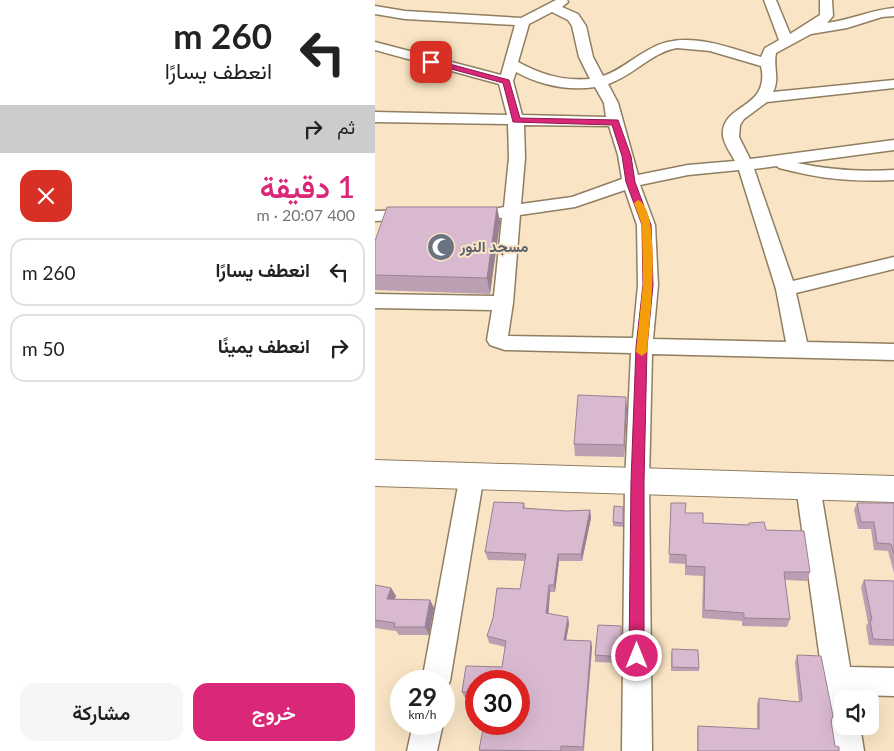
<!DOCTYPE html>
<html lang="ar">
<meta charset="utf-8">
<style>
:root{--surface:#fff;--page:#f6f6f6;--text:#222;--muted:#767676;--line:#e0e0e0;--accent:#db2777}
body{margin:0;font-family:Lato,Vazirmatn,sans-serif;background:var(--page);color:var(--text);direction:rtl;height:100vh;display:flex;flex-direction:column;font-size:19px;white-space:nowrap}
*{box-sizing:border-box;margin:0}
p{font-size:16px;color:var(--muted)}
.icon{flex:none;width:28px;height:28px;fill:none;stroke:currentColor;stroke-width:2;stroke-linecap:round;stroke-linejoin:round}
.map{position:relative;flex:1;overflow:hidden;direction:ltr}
.drawer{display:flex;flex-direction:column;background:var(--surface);width:375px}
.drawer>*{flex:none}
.banner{background:#fff;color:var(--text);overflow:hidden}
.tools{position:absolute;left:459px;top:690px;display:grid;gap:10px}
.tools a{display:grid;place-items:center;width:45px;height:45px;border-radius:10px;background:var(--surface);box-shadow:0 5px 20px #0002;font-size:25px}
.speed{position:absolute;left:15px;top:670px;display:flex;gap:10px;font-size:25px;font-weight:700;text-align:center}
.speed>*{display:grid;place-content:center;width:65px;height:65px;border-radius:50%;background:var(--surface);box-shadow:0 5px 20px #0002;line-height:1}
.speed small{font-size:12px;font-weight:400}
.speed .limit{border:8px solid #d22;background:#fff;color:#111}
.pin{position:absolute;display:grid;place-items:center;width:42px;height:42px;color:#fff;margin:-21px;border-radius:10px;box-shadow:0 2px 8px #0006}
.me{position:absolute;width:55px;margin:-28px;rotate:0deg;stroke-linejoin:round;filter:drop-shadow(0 0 4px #0008)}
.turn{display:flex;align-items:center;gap:18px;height:105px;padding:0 20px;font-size:22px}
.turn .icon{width:65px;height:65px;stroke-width:2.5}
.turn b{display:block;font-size:35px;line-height:42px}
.then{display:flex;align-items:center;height:48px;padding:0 20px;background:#0003;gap:10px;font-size:19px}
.round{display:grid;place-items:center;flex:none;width:52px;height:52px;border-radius:15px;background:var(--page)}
.head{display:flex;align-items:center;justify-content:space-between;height:85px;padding:0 20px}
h1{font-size:30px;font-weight:600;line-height:38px;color:var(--accent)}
.button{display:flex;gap:10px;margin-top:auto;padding:10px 20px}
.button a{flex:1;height:58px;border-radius:15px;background:var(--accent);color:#fff;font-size:20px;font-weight:600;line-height:58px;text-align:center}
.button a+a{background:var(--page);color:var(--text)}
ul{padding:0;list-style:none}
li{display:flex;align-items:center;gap:15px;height:68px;margin:0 10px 8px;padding:0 10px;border:2px solid var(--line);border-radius:15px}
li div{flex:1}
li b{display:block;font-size:19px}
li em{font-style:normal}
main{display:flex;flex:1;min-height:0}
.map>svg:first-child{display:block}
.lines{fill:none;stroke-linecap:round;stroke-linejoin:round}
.minor-casing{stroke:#907e60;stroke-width:3}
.tertiary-casing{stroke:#907e60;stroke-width:2}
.minor{fill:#fff;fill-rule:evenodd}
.tertiary{fill:#fff;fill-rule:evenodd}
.wall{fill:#bb9fb3}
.shaded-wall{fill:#988292}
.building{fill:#d9b9d0;stroke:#988292}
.route{fill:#db2777;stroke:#8e194d}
.slow{fill:#f59e0b}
.labels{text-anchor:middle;stroke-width:4;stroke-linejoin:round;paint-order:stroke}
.worship-label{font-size:15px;font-weight:bold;fill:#5b616d;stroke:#f9e5c5;text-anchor:start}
</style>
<main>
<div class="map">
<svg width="519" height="751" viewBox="0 0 519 751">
<rect width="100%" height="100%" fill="#f9e5c5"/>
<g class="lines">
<!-- minor casing -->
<g class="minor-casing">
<path id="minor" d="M181 0H192L193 2 187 7 203 14 211 26 218 57 228 76C246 70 259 57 275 49 309 29 352 47 386 57L390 48 404 40 389 0H401L415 34 445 15V0H457L458 16 452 23C475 20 496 10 519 8V16L507 17 472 28 436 34 401 53C398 67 405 79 398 92L519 80V88L392 102 369 119 365 125 364 137 375 159 519 140V150L422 163C455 170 486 172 519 170V180C475 182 447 179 404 168L402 166 379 169 418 281 519 257V269L421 293 432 342 519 344V360L277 354 274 482 277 751H247L250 482 256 353 130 350 115 345 112 340 117 310 0 308V294L119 296 127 218 119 217 116 213 119 209 129 207 134 158 133 124 0 122V112L132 115 124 84 0 50V42L126 75 140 25 30 19 0 14V6L30 11 146 18ZM177 12 193 20 197 26 204 57 215 79C188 81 167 75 143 62L154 24ZM302 48 335 51 386 66C396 110 345 103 348 136 349 144 356 154 360 161L313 165 263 175 243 103 233 84C258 76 277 52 302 48ZM141 72C165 85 193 91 220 87L229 103 231 117 147 115 138 81ZM149 125 234 126 243 155 247 179 197 197 146 204 150 158ZM364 170 401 289 411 342 278 339 283 285 280 225 265 185 313 175ZM250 190 262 225 263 285 258 338 133 336 138 303 145 215 200 207Z
M37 210 43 211 46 215 43 219 0 221V211Z
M97 465 105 468 109 475 75 681 69 692V681H47L85 475 89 468Z
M433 476 441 479 445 486 475 667 519 668V696L480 695V699H468V726H485L489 751H459L455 726 457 722 454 713 448 681 421 486 425 479Z
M38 724H68L62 751H32Z"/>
</g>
<!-- tertiary casing -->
<g class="tertiary-casing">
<path id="tertiary" d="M0 460 519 476V502L0 486Z"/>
</g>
<!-- minor -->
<use href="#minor" class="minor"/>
<!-- tertiary -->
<use href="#tertiary" class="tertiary"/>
</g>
<!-- wall -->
<path class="wall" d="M122 207 125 222 115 294 0 290V241Z
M252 409 249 457 200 456 199 444Z
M119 502 149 503 150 508 191 511 215 510 216 518 207 561H184L180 592H175L173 614 193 617 194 624 191 640 216 641 217 648 209 751H105L104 750 109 724H144V681H101V699L90 698 87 692 91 666 127 667 130 647 114 643 112 636 118 618 122 588 145 589 150 561 113 560 110 552Z
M296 503 310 513 328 523 373 525 374 523 391 530 435 572 432 581 410 580 415 619 412 627 367 626V621L327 618 328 576 310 575V564L294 563Z
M482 503H519V573L513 551 499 550 496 529H483L479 510Z
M248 507V527L238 526V522Z
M489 580 519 581V646L494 645 491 626 493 623 486 587Z
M0 585 16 588 21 596 19 599 55 600 59 608 54 635H24L21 631 0 628Z
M246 626V663L220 662V655Z
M296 652 324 668V671H296Z
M422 655 456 721 460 746 464 751H322V732L323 726 382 729V704L384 698 424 702 420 662Z"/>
<!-- shaded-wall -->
<path class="shaded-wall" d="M122 207 125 222 115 294 112 278Z
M251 397 252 409 249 457V445Z
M215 510 216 518 207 561 206 554Z
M183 554 184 561 180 592 179 585Z
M174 585 175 592 173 620 171 613Z
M16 588 21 596 16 608 12 599Z
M55 600 59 608 54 635 50 627Z
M193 617 194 624 190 647 189 640Z
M216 641 217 648 208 751V747Z"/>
<!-- building -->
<path class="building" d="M12 207H122L112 278 0 275V241Z
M203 395 251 397 249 445 199 444Z
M119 502 149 503 148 508 191 511 215 510 206 554H183L179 585H174L171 613 193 617 189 640 216 641 208 747 186 746V751L104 750 109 724H144V681H101V692H87L91 666 127 667 131 641 112 636 118 618 122 588 145 589 151 554 110 552Z
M296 503H311L310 513H328V523L374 525V523L389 522 391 530 429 531 435 572H409L415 619 369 618V613L329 610 330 567 311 566V555L294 554Z
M482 503H519V554L516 544 502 543 499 522H486Z
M239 506 248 507V523L238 522Z
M489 580 519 581V640L498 639 495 620H497Z
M0 585 16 588 12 599 55 600 50 627H19L20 623 0 620Z
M223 625 246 626V657L220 655Z
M297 649 323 650 324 668 297 667Z
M422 655 446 656 458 716 456 721 460 746 464 747V751H323V726L384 729V698L424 702 427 700Z"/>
<!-- route -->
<path class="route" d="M56 59 134 80 145 118 243 120 256 156 260 182 276 225 278 285 272 347 269 482V656L267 661 262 663 257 661 254 656 256 482 261 347 268 285 267 225 251 182 247 156 237 125 138 122 128 83 54 63V60Z"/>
<!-- slow -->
<path class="slow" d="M263 200C288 209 274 328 272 352L267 356 261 352 268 285 267 225 259 203Z"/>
<!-- icons -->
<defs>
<g id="mosque-disc" transform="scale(1.4375)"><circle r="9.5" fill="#6b7280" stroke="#f9e5c5"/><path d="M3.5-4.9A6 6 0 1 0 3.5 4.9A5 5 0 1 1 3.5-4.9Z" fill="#fff"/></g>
</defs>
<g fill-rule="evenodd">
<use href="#mosque-disc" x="66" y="247"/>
</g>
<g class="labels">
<!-- worship labels -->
<g class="worship-label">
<text x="85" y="252">مسجد النور</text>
</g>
</g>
</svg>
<div class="tools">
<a><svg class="icon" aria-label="sound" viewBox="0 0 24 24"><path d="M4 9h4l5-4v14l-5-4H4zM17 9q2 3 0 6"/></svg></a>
</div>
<div class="speed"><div>29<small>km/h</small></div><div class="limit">30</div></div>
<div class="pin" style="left:56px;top:62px;background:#d93025"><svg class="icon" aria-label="arrive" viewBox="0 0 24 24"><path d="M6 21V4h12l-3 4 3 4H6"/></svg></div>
<svg class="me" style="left:262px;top:656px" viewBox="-20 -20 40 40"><circle r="17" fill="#db2777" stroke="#fff" stroke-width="3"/><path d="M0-11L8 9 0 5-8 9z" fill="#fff"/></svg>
</div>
<section class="drawer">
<div class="banner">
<div class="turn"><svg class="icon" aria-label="left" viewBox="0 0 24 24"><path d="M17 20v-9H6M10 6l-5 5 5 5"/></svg><div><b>260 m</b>انعطف يسارًا</div></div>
<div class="then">ثم<svg class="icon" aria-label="right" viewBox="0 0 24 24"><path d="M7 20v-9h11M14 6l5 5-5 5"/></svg></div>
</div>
<div class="head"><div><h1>1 دقيقة</h1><p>400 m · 20:07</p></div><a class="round" style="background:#d93025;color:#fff"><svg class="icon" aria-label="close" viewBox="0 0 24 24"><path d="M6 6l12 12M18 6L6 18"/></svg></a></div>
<ul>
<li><svg class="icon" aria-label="left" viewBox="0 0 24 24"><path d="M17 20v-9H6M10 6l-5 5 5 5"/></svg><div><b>انعطف يسارًا</b></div><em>260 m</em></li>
<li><svg class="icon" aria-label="right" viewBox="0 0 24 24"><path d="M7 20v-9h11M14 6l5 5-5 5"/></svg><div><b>انعطف يمينًا</b></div><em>50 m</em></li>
</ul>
<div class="button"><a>خروج</a><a>مشاركة</a></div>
</section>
</main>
